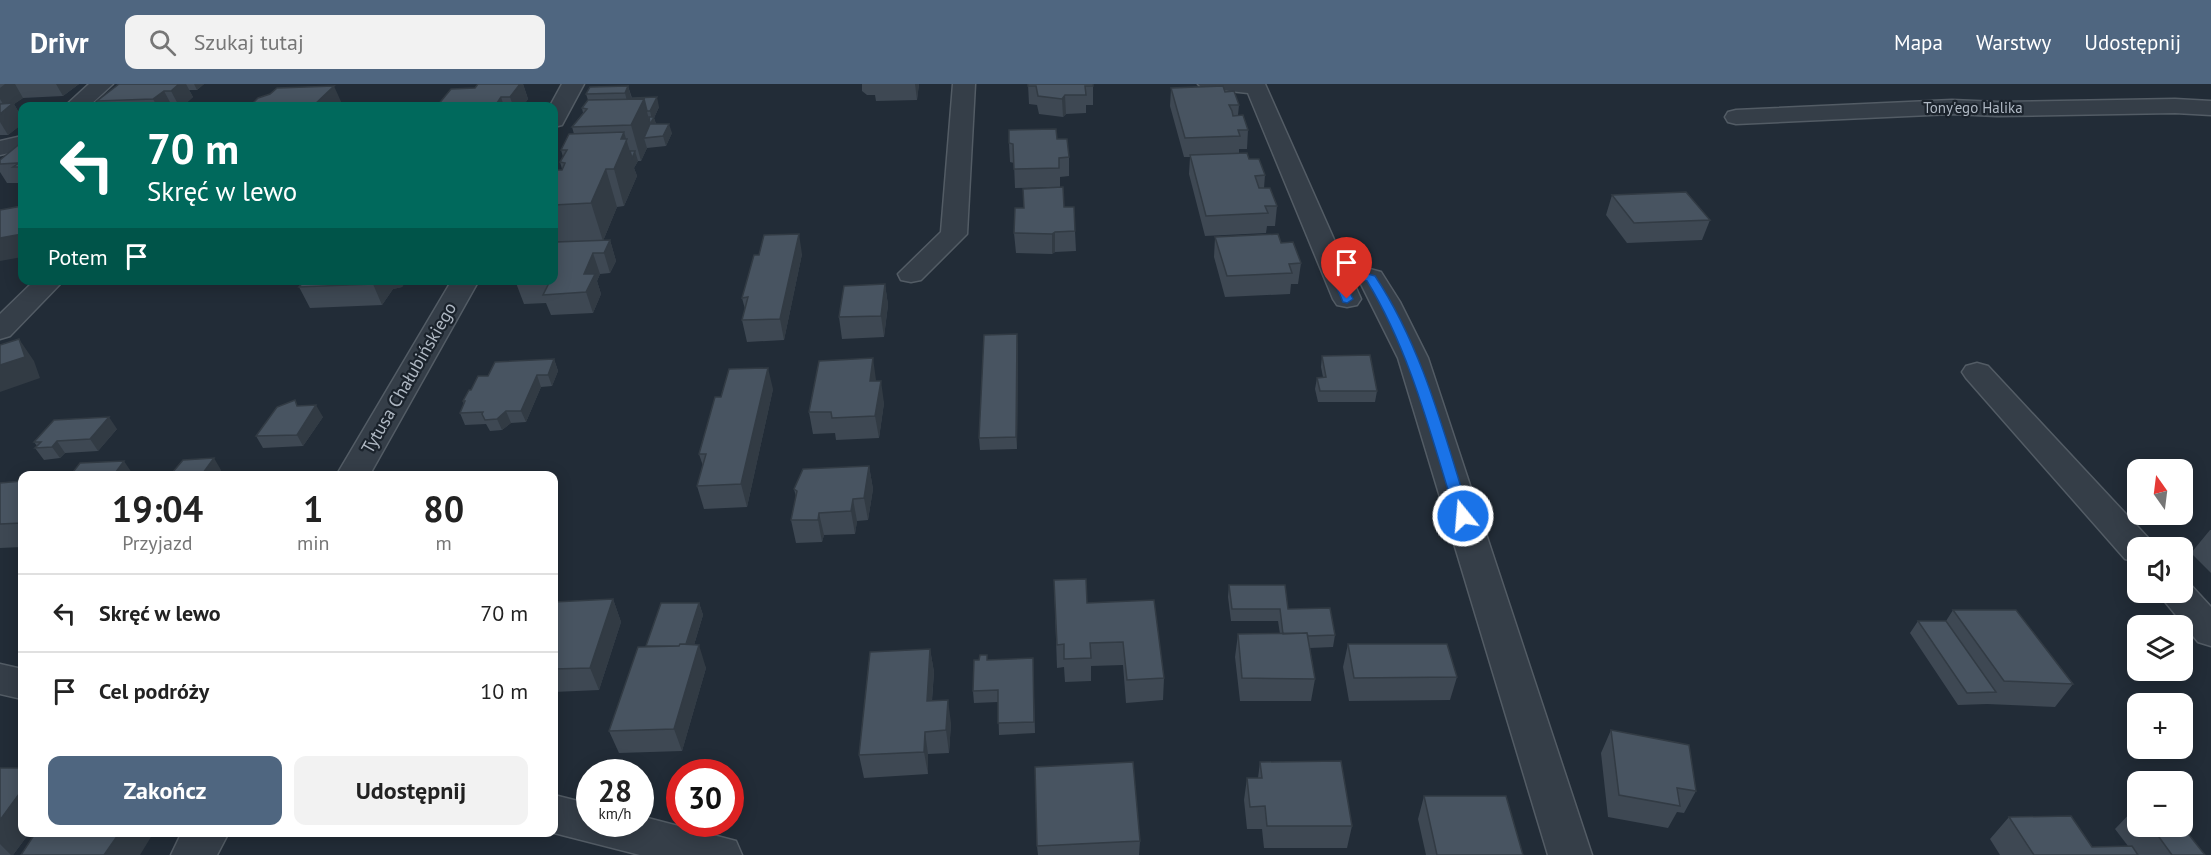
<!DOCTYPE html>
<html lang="pl">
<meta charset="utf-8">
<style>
:root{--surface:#fff;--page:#f2f2f2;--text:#222;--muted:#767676;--line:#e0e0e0;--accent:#4f6680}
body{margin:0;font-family:"PT Sans",sans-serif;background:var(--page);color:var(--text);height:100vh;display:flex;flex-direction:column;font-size:22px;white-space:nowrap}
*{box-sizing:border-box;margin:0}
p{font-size:20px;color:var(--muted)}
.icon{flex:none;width:33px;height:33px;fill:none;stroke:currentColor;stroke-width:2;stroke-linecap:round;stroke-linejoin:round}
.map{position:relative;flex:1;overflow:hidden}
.details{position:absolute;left:18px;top:387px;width:540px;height:366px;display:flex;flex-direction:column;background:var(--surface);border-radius:12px;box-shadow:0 3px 15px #0003}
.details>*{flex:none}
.banner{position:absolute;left:18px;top:18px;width:540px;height:183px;border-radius:12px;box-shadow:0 3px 15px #0003;background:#00695c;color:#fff;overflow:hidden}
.needle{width:39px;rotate:346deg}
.controls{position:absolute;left:2127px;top:375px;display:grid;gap:12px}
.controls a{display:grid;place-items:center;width:66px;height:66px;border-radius:12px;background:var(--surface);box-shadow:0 3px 15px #0003;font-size:30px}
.speed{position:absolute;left:576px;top:675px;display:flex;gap:12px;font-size:30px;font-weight:700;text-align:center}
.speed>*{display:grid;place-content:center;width:78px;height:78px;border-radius:50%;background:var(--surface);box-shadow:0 3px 15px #0003;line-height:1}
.speed small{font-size:15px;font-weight:400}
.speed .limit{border:9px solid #d22;background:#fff;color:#111}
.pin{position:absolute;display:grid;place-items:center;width:51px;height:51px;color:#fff;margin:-62px -26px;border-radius:50% 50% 50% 0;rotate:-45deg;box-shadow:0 0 6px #0007}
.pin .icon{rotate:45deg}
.me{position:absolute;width:66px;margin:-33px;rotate:343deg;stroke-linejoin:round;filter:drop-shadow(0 0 4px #0008)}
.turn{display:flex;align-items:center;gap:21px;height:126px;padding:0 30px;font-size:27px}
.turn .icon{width:78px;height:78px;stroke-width:2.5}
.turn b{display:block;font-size:42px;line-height:51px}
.then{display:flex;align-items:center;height:57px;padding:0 30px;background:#0003;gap:12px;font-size:22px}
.eta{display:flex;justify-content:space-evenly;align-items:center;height:102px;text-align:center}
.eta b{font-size:36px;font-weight:700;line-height:42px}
.primary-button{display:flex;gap:12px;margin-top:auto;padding:12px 30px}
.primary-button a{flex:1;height:69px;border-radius:12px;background:var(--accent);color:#fff;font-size:24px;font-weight:700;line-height:69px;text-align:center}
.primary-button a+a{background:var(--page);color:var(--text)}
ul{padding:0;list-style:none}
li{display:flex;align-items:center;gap:18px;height:78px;padding:0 30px;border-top:2px solid var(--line)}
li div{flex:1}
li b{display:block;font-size:22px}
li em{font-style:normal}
header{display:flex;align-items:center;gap:36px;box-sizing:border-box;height:84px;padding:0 30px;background:var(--accent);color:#fff}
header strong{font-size:28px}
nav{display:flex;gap:33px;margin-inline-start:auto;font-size:21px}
.search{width:420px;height:54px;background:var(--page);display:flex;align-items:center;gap:15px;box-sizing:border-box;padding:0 21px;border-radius:12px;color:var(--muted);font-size:22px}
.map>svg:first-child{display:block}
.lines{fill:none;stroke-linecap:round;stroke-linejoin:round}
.minor-casing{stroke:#535c65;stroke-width:3}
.minor{fill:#353e48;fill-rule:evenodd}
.wall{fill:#3e4853}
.shaded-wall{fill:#323b44}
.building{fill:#485461;stroke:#323b44;stroke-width:1.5}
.route{fill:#1a73e8;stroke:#114b97;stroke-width:1.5}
.labels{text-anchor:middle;stroke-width:4.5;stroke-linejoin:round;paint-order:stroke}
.far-street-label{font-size:15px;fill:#b0b9c4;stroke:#1b232c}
.street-label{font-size:18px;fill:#b0b9c4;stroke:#1b232c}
</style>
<header>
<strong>Drivr</strong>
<div class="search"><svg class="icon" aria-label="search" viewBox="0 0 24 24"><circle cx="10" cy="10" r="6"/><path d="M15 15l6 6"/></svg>Szukaj tutaj</div>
<nav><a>Mapa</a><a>Warstwy</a><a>Udostępnij</a></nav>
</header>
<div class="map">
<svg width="2211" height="771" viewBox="0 0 2211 771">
<rect width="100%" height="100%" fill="#222c37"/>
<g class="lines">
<!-- minor casing -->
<g class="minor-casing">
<path id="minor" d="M89 0H113L89 22H65Z
M562 0H584L562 41 554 43V22H550Z
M953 0H975L967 150 921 196 911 198 901 196 898 190 941 148Z
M1198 0H1265L1344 178 1381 188 1400 218 1428 274 1592 771H1548L1398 274 1361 200 1353 197 1361 215 1357 221 1347 223 1337 221 1333 215 1248 9 1202 4Z
M2175 15 2211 17V31L2175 29 1997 32 1952 30 1736 40 1728 38 1725 33 1728 28 1736 26 1952 16 1997 18Z
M22 52V66L0 71V57Z
M35 196H64L10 252 0 255V230Z
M452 196H479L369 392H336Z
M1977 279 1988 282 2151 457 2154 464H2138V478L2125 475 1966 294 1962 288 1966 282Z
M2182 497 2188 498 2211 523V562L2198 558 2157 508H2182Z
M0 580 22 585V615L0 610Z
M554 711 590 720V740H640V732L736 757 742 771H640L554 749Z
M182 748H229L217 771H171Z"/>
</g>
<!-- minor -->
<use href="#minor" class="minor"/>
</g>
<!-- wall -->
<path class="wall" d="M0 0H79L63 12 23 14 14 20 22 34V40L8 51H0Z
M119 0H204L197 6H189L193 13 183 22H100L97 17Z
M478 0H523L528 15 523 22H437L475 4Z
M862 0H919L917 16 876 17 875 11H867L862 7Z
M1028 0 1093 2V21H1086V29L1066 30 1063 33 1039 30 1037 21 1029 20Z
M628 2 632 14 659 23 654 34 656 40 672 49 666 62 647 64 641 77H638L634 84 637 92 624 122 617 123 603 157 610 156 616 177 610 189 600 190 597 197 601 210 593 229 551 231 546 219 524 220 516 199 554 196 556 159H554V86H562V85L560 78 563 73 561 66 574 50 572 43 583 29 582 24 588 16 586 10Z
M1171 4 1225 8 1239 21 1238 31 1248 46 1247 65H1239V69L1249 75 1265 91 1264 104 1277 122 1275 142H1267L1266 149 1205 152 1189 90 1190 73H1184L1170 22Z
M1057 55 1069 73V92L1060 93V103L1015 104 1014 79 1010 78 1009 59Z
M22 58V99H7L0 88V76Z
M1612 111 1710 136 1702 156 1627 159 1606 131Z
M1064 123 1075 147 1076 167 1055 168 1052 170 1016 169 1014 149Z
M1215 153 1281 159 1301 179 1298 200H1291L1290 210 1225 213 1214 173Z
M802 170 784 256 747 258 742 236 745 225 742 214 759 171Z
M305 196H406L402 203 393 205 382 221 310 224 299 203Z
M885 200 888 221 884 253 842 255 839 233Z
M1018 261 1017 365 980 366 979 354Z
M1322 272 1377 307 1375 318H1318L1315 305 1317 294 1323 293 1321 283Z
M554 275 558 287 552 302 541 303 526 338 511 339 502 346 490 347 486 340 465 341 460 329 464 321 463 317 471 306 488 292Z
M876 297 884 319 879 354 836 356 835 349 813 350 809 328Z
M773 305 747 423 704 425 697 402 703 382 699 370Z
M299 322 323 333 303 362 263 364 256 352Z
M117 345 98 367 65 369 60 374 44 376 35 364 37 362 34 358Z
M869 382 873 405 868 436 857 437 855 450 824 451 822 458 796 459 791 436 796 413 794 405Z
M221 386 217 392H174L172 389Z
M22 397V463L0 464V399Z
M2210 446H2211V489L2191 469Z
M1054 496 1087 519 1164 594 1163 616 1126 619 1123 581 1091 582V597L1065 598 1064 583 1057 584Z
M1229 501 1288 525 1335 551 1333 563 1310 564 1315 595 1311 617H1240L1235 573 1238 550H1280L1278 537H1231L1228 513Z
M613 515 621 538 599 606 554 608V518Z
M699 519 703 531 694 561 706 584 682 667 619 669 609 647 646 562Z
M1953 526 2073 600 2055 623 1987 620 1958 621 1910 549 1918 537H1946Z
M1348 560 1457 593 1450 616 1349 617 1343 583Z
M930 565 934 588 932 617 951 639 949 669 928 670V690L864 694 859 671Z
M1033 574 1035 649 999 651 998 618 974 619 973 607 987 576Z
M1611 646 1696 707 1684 729 1677 728 1668 744 1608 733 1601 669Z
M1260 678 1352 742 1347 764H1264L1262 745H1247L1244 716 1247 694H1258Z
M0 684 22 748H30L13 771H0Z
M1424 712 1523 771H1426L1418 735Z
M2136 723H2138V742H2182L2205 771H2000L1990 755 2009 733 2092 763 2128 762 2115 745Z
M1140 757 1139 771H1038L1037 762Z"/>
<!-- shaded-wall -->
<path class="shaded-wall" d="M5 0H15L23 14 14 20 22 34V40L8 51 0 38V30L6 25 0 15V4Z
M56 0H79L63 12Z
M179 0H186L193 13 183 22H179L171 7Z
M194 0H204L197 6Z
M520 0H523L528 15 523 22H513L510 13Z
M915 0H919L917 16Z
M334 2 343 22H313Z
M628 2 636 31 644 15 650 40 652 36 650 27 657 13 659 23 654 34 657 43 644 54 647 64 641 77 631 41 632 38 625 9Z
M164 7 172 22H157L153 15Z
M1065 11 1066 30 1063 33 1062 15Z
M501 13 504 22H495Z
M669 40 672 49 666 62 663 52Z
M624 48 632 74 635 67 638 77 634 84 637 92 624 122 614 85 621 55Z
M606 85 617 123 603 157 591 119Z
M1055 148V168L1052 170V150Z
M22 150V173L0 177V154Z
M799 150 802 170 784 256 780 235Z
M610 156 616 177 610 189 604 169Z
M593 169 600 190 597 197 601 210 593 229 586 208 584 190Z
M376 196 407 197 402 203 393 205 382 221 373 200Z
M885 200 888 221 884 253 881 232Z
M1017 250 1018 261 1017 365 1016 353Z
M19 255 34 277 40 294 0 308V281Z
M873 274 876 296 873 318 870 297Z
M554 275 558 287 552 302 548 291Z
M768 284 773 305 747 423 741 400Z
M537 291 541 303 526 338 521 327Z
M881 297 884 319 879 354 875 332Z
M316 321 323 333 303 362 297 351Z
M506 327 511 339 502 346 497 335Z
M109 333 117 345 98 367 90 355Z
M57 357 65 369 60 374 52 363Z
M214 374 221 386 217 392H205L203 389Z
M124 377 134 392H113Z
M869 382 873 405 868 436 864 414Z
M853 415 857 437 855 450 851 427Z
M819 429 824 451 822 458 818 436Z
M613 515 621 538 599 606 590 584Z
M699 519 703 531 687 584 683 572Z
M699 561 706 584 682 667 674 645Z
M930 565 934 588 930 639 927 617Z
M948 616 951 639 949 669 946 646Z
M925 648 928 670V690L924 668Z
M22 706V748H30L13 771H11L0 760V736Z
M120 748H154L140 771H104Z"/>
<!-- building -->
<path class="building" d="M119 0H179L171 7H164L153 15 97 17Z
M478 0H520L510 13H501L495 22H437L451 5 475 4Z
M1028 0H1093V2H1085L1086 11H1065L1062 15 1038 12 1036 2H1028Z
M334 2 313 22H250L258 14 270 10 277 4Z
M628 2 625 9 586 10 590 3Z
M1223 2 1225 8 1234 7 1239 21H1229L1232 27 1233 32 1243 31 1248 46H1238L1240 52 1185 54 1171 4Z
M657 13 650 27H647L644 15H632V14Z
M644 15 631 41 572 43 587 25 582 24 588 16Z
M13 19 0 30V20Z
M649 33H654L650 40Z
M650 40H669L663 52 644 54Z
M1056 45 1057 55H1067L1069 73 1059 74V84L1014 85 1013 60 1009 59V46Z
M624 48 621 55H627L614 85H606L591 119 554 121V86H562L565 79 560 78 567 66H561L569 50Z
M22 58V83H13L19 79 0 80V76Z
M630 67H635L632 74Z
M1247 69 1249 75H1259L1265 91 1255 92 1259 104H1270L1277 122H1265L1268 129 1206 132 1190 71Z
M1063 103 1064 123H1074L1075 147 1055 148 1052 150 1014 149 1015 124H1024L1023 105Z
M1686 108 1710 136 1634 139 1612 111Z
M22 122V150L0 154V126Z
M799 150 780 235 742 236 748 213 742 214 754 171H759L764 151Z
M1278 150 1281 159 1293 158 1301 179 1289 180 1292 189 1227 192 1215 153Z
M610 156 604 169H593L584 190H595L586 208 543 211 550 197 516 199 517 196H554V164L556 158Z
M305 196H376L373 200 299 203Z
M885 200 881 232 839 233 844 202Z
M1017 250 1016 353 979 354 984 251Z
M19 255 25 273 0 281V261Z
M1370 271 1377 307H1320L1317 294 1326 293 1322 272Z
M873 274 870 297H881L875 332 832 334 831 328H809L819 277Z
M554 275 548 291H537L521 327H506L497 335 485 336 482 330 483 328 460 329 465 317H463L469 306H471L478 292H488L495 278Z
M768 284 741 400 697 402 706 370H699L715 313H721L729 285Z
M295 316 297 322 316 321 297 351 256 352 277 323Z
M109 333 90 355 57 357 52 363 35 364 41 358H34L54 336Z
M214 374 203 389H172L183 376Z
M124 377 113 392H70L80 379Z
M869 382 864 414 853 415 851 427 819 429 818 436H791L797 407 794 405 803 385Z
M22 397V439L0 440V399Z
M1086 495 1087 519 1154 516 1164 594 1127 596 1123 558 1090 559 1091 574 1064 575V560L1057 561 1054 496Z
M1229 501H1285L1288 525 1330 524 1335 551 1308 552 1307 549 1283 550 1280 525H1232Z
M613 515 590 584 554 585V518Z
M661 519H699L686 560H680L679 562H646Z
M1953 526H2016L2073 600 2004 597Z
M1918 537H1946L1996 608 1967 609Z
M1307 549 1315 595 1242 594 1238 550Z
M680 560 699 561 674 645 609 647 638 563 679 562Z
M1348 560H1447L1457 593 1354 594Z
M930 565 927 617 948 616 946 646 925 648 924 668 859 671 870 568Z
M980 571H987V576L1033 574 1034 638 998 639V606L973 607 974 576H979Z
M1611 646 1689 661 1696 707 1677 704 1680 722 1619 711Z
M1341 677 1352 742H1267L1265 722 1250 723 1247 694H1262L1260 678Z
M1133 678 1140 757 1037 762 1035 683Z
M0 684H22V706L0 736Z
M1424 712H1506L1523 771H1437Z
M2071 732 2092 763 2132 762 2138 771H2034L2009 733Z
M2151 742H2182L2205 771H2172Z
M36 748H120L104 771H21Z"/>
<!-- route -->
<path class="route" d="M1333 180 1375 192C1423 264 1444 350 1470 432L1468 435H1458L1456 432C1431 352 1411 269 1367 197L1341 189 1353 215 1347 219 1343 218 1328 183Z"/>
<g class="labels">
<!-- far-street labels -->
<g class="far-street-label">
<text x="1973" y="29">Tony'ego Halika</text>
</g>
<!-- street labels -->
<g class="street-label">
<text transform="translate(409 294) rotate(-60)" y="6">Tytusa Chałubińskiego</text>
</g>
</g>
</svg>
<div class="controls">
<a><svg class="needle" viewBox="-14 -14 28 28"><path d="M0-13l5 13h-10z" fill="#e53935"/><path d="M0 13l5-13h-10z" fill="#767676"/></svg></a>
<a><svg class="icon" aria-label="sound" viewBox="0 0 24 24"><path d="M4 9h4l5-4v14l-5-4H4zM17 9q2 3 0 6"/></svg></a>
<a><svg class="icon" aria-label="layers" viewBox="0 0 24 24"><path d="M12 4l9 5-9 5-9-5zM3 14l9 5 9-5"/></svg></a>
<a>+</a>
<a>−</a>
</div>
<div class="speed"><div>28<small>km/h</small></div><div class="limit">30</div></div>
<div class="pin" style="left:1347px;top:215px;background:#d93025"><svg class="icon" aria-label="arrive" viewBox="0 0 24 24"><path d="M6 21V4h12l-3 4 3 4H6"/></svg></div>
<svg class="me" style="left:1463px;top:432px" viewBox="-20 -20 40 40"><circle r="17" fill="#1a73e8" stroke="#fff" stroke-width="3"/><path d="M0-11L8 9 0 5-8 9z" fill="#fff"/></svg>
<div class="banner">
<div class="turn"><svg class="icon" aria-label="left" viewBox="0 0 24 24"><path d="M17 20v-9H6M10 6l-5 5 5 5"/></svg><div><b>70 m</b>Skręć w lewo</div></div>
<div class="then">Potem<svg class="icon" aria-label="arrive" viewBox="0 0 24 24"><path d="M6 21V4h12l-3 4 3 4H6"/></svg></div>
</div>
<section class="details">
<div class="eta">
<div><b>19:04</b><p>Przyjazd</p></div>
<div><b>1</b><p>min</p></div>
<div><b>80</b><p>m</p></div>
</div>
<ul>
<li><svg class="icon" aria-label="left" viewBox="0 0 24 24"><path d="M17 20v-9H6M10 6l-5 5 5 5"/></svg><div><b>Skręć w lewo</b></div><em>70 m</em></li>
<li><svg class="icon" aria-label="arrive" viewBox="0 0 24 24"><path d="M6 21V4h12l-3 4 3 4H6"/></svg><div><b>Cel podróży</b></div><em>10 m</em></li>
</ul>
<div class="primary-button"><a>Zakończ</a><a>Udostępnij</a></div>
</section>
</div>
